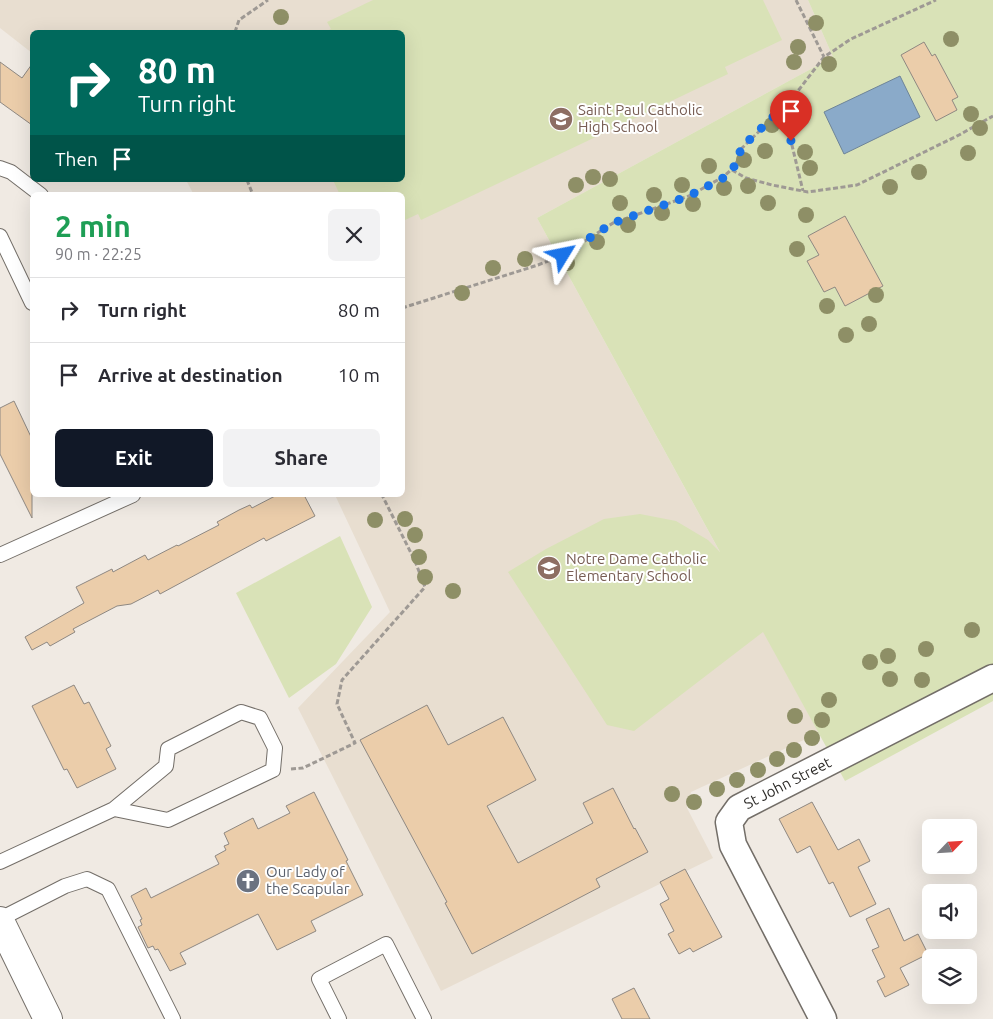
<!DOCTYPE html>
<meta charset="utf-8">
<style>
:root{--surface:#fff;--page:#f2f2f3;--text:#2b2b33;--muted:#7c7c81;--line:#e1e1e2;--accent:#111827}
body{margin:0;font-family:Ubuntu,sans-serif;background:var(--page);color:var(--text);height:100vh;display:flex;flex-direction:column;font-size:19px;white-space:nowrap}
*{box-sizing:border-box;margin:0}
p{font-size:16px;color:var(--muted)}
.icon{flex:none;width:28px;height:28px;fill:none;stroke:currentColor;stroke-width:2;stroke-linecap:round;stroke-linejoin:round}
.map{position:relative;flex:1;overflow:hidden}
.side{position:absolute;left:30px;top:192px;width:375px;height:305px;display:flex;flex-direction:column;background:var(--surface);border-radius:8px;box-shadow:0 5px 20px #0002}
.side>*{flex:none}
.top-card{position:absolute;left:30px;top:30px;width:375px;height:152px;border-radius:8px;box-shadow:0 5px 20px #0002;background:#00695c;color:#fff;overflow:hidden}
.needle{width:32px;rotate:65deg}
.fabs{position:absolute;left:922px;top:819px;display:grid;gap:10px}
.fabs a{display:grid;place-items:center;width:55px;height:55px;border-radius:8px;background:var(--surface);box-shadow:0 5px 20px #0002;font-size:25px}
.pin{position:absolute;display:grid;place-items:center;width:42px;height:42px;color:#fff;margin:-51px -21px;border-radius:50% 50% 50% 0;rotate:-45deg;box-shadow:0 0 5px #0007}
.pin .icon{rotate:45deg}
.me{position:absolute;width:55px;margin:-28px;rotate:55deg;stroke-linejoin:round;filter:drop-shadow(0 0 4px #0008)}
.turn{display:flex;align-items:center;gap:18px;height:105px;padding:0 25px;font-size:22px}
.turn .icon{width:65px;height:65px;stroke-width:2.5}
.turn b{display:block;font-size:35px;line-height:42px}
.then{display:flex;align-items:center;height:48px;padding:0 25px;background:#0003;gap:10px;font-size:19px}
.round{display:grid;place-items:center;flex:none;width:52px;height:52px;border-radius:8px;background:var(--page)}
.summary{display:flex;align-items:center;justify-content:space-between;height:85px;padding:0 25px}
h1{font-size:30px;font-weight:600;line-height:38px;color:#1e9e55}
.primary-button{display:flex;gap:10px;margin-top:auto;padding:10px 25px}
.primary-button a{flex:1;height:58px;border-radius:8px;background:var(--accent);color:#fff;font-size:20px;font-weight:600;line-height:58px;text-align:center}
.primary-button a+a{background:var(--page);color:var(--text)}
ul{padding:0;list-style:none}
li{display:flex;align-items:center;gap:15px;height:65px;padding:0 25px;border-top:1px solid var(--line)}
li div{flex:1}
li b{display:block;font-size:19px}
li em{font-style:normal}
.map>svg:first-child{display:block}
.built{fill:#e8ded0}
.green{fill:#d9e2b7}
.water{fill:#8aaac9;stroke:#6e8498}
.building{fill:#ebcdaa;stroke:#8e8882}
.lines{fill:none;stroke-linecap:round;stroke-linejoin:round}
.lane-casing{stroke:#736e68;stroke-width:16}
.street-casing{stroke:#736e68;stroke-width:29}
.secondary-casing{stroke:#736e68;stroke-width:30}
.path{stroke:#9e9994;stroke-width:3;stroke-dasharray:5 2.5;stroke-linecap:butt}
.lane{stroke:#fff;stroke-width:14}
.street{stroke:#fff;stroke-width:26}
.secondary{stroke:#fff;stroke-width:28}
.tree{fill:#8e8f66}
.route{stroke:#1a73e8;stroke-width:9;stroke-dasharray:0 16.2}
.labels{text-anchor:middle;stroke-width:4;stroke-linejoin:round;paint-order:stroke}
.education-label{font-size:15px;fill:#785e54;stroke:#fff;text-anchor:start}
.street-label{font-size:15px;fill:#2c2a27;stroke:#fff}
.worship-label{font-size:15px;fill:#5b616d;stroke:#fff;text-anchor:start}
</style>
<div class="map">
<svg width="993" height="1019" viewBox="0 0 993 1019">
<rect width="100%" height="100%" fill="#f0eae3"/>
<!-- built -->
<path class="built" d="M0 0H808L833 57 537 218 819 733 691 792 687 808 713 858 441 991 298 708 390 612 335 495H402V195H194L186 180H402V32H32V53L0 28Z"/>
<!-- green -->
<path class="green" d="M373 0H763L782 40 725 67 728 74 421 220 418 214 403 221 402 195H340L333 180H402V32H325L331 29 327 22Z
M808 0H993V701L845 781 763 632 634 731 607 725 508 572 546 549 604 519 640 514 676 521 708 540 720 552 537 218 833 57Z
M340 536 372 607 336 664 289 698 236 593Z"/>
<!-- water -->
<path class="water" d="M900 76 920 117 844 154 824 112Z"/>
<!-- building -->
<path class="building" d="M924 42 932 56 935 54 958 97 952 100 957 110 936 121 901 55Z
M0 62 22 78 32 64V125L0 102Z
M845 216 883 286 845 306 835 287 824 292 807 261 819 255 808 236Z
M14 401 32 439V518L0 454V408Z
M277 495H304L315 516 266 541 264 538 160 594 158 590 131 604 117 606 73 629 75 632 50 646 47 642 32 650 25 637 84 603 76 587 112 569 113 572 145 555 148 560 177 545 178 546 219 525 217 522 239 510 250 505 252 508Z
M74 685 84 704 89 702 111 746 106 749 116 769 77 788 67 769 64 770 32 706Z
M427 705 448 745 503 717 536 780 487 806 518 863 593 823 583 803 613 788 634 829 635 828 648 852 596 879 600 887 472 954 445 903 447 902 360 740Z
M314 792 348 860 346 861 363 895 311 921 316 931 277 950 258 914 180 953 186 964 170 971 158 949 155 950 153 946 148 948 138 927 142 925 140 920 142 919 131 896 146 888 151 898 219 864 215 856 226 850 224 846 229 844 224 833 253 818 258 829 290 813 286 806Z
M812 802 838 850 859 839 870 861 858 867 876 904 850 917 833 882 829 884 810 846 797 853 779 819Z
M685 869 722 937 693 952 690 948 679 954 668 934 674 931 660 904 669 899 660 882Z
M889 908 904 941 918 934 928 954 900 968 909 985 885 997 877 981 885 977 872 950 879 947 866 919Z
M634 988 650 1019H622L612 999Z"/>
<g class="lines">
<!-- lane casing -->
<g class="lane-casing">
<path id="lane" d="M0 168 11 172 41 195
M0 236 32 303
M0 555 133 495
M0 862 114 809 166 766 168 749 241 712 260 718 275 748 273 770 168 820 114 809
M0 919 65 886 87 879 108 889 173 1019
M339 1019 319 979 386 944 424 1019"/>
</g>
<!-- street casing -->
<g class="street-casing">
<g id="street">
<path id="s1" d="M823 1019 733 845 729 822 739 808 993 678"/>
</g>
</g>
<!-- secondary casing -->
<g class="secondary-casing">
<path id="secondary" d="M0 921 48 1019"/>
</g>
<!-- path -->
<path class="path" d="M796 0 824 57
M235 32 239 20 268 0
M783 108 803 191
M732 170 746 178 772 185 808 192 857 185 959 135 993 116
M247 180 253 195
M402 308 538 265 563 255 613 223 689 196 723 177 732 169 738 160 741 149 776 115 794 96 824 57 851 39 936 0
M291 769 303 768 355 743 337 704 342 680 425 587 415 561 382 495"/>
<!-- lane -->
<use href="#lane" class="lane"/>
<!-- street -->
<use href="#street" class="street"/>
<!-- secondary -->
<use href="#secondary" class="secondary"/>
</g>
<!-- trees -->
<g class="tree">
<circle cx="281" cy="17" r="8"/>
<circle cx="816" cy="23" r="8"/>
<circle cx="951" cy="39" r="8"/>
<circle cx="798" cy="47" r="8"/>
<circle cx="794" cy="62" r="8"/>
<circle cx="829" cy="64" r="8"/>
<circle cx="971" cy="114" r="8"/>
<circle cx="795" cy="123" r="8"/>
<circle cx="772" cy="125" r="8"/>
<circle cx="980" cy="128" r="8"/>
<circle cx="765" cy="151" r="8"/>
<circle cx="805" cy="152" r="8"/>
<circle cx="968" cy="153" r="8"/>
<circle cx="744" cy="160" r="8"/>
<circle cx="709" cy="166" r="8"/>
<circle cx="810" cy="168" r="8"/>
<circle cx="919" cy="172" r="8"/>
<circle cx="593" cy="177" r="8"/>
<circle cx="610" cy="179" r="8"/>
<circle cx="576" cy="185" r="8"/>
<circle cx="682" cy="185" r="8"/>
<circle cx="748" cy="186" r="8"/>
<circle cx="890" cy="187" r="8"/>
<circle cx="724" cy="188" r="8"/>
<circle cx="654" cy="195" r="8"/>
<circle cx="620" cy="203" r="8"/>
<circle cx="768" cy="203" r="8"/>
<circle cx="693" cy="204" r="8"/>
<circle cx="662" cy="213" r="8"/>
<circle cx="806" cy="215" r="8"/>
<circle cx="628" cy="225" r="8"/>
<circle cx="597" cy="242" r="8"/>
<circle cx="797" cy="249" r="8"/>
<circle cx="525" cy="259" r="8"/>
<circle cx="567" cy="263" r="8"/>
<circle cx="493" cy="268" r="8"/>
<circle cx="462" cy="293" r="8"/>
<circle cx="876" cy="295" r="8"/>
<circle cx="827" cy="306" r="8"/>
<circle cx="869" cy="324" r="8"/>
<circle cx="846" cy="335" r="8"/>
<circle cx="405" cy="519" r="8"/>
<circle cx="375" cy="520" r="8"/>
<circle cx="415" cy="535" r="8"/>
<circle cx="419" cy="557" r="8"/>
<circle cx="425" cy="577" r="8"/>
<circle cx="453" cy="591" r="8"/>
<circle cx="972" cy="630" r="8"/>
<circle cx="926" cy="649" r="8"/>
<circle cx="888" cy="656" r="8"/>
<circle cx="870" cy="662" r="8"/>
<circle cx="890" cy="679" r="8"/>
<circle cx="922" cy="680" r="8"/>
<circle cx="829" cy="700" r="8"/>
<circle cx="795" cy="716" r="8"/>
<circle cx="822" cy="720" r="8"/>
<circle cx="812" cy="738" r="8"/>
<circle cx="794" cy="750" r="8"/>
<circle cx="777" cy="759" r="8"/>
<circle cx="758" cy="770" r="8"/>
<circle cx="737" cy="780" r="8"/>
<circle cx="717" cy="789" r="8"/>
<circle cx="672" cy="794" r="8"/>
<circle cx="694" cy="802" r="8"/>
</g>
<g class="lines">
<!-- route -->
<path class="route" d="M563 255 613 223 689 196 723 178 732 170 738 160 741 148 783 107 791 141"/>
</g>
<!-- icons -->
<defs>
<g id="school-disc" transform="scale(1.25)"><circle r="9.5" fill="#8d6e63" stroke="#fff"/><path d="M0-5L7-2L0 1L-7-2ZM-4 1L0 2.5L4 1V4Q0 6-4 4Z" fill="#fff"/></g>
<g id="church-disc" transform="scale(1.25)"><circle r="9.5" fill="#6b7280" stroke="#fff"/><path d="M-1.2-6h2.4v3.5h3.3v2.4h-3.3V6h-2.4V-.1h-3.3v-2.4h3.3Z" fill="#fff"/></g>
</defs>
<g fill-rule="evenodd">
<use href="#school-disc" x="561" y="119"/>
<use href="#school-disc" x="549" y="568"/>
<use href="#church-disc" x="248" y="881"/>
</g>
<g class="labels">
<!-- education labels -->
<g class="education-label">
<text x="578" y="115">Saint Paul Catholic<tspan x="578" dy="17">High School</tspan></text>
<text x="566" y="564">Notre Dame Catholic<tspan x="566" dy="17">Elementary School</tspan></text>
</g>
<!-- street labels -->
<g class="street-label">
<text dy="5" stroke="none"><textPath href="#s1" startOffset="291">St John Street</textPath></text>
</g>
<!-- worship labels -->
<g class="worship-label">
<text x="266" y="877">Our Lady of<tspan x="266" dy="17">the Scapular</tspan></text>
</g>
</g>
</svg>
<div class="fabs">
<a><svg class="needle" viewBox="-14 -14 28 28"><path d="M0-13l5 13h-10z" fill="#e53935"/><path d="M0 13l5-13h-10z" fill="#7c7c81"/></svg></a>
<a><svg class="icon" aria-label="sound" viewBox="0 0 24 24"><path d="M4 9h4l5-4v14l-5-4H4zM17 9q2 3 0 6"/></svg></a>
<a><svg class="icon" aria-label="layers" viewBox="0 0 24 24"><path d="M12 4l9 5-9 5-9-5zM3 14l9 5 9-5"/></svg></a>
</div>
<div class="pin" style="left:791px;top:141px;background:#d93025"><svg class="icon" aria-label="arrive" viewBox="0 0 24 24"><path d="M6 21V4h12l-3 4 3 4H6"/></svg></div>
<svg class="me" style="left:563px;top:255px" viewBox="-20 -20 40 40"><path d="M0-17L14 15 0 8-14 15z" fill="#1a73e8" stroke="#fff" stroke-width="4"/></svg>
<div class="top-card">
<div class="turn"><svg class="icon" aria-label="right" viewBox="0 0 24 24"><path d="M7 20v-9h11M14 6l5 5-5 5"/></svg><div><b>80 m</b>Turn right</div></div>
<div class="then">Then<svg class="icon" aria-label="arrive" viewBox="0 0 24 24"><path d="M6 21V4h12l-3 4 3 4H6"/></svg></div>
</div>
<section class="side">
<div class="summary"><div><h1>2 min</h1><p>90 m · 22:25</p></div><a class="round"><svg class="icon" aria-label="close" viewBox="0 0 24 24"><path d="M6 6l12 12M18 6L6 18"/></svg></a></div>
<ul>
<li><svg class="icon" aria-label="right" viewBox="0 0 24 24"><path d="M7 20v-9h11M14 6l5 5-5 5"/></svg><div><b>Turn right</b></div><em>80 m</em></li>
<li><svg class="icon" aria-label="arrive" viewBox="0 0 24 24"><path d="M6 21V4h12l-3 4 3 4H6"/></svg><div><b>Arrive at destination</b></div><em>10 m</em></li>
</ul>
<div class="primary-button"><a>Exit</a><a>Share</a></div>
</section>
</div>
